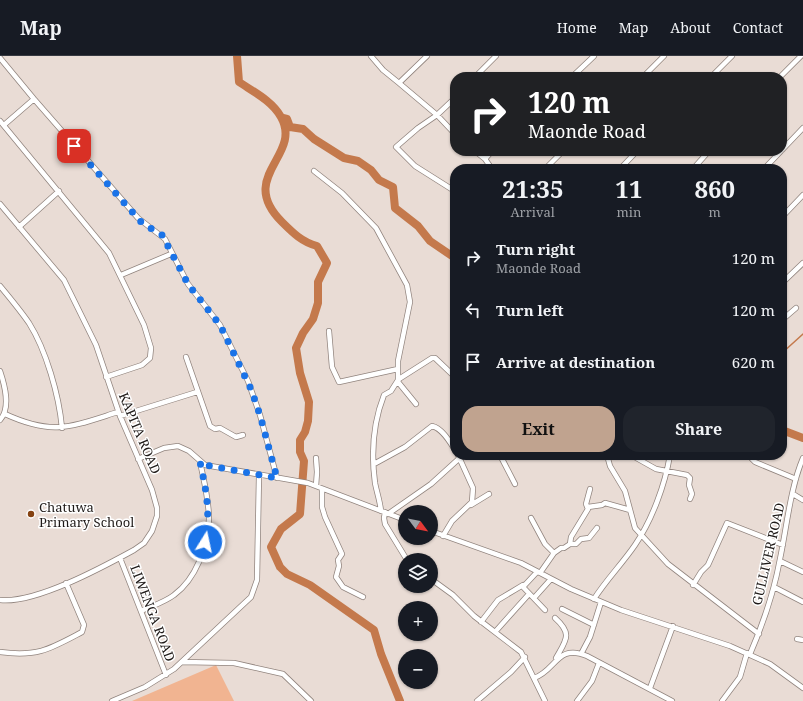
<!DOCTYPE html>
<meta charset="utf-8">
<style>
:root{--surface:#171b24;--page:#20242c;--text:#f1f3f6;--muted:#9ea1a6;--line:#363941;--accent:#c0a38f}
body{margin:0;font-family:"Noto Serif",serif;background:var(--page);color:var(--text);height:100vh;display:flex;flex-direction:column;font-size:15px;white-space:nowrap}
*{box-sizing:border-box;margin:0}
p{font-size:13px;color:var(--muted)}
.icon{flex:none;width:22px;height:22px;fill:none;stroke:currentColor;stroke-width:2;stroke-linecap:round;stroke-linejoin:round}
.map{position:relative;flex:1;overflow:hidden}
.details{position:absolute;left:450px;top:108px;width:337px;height:296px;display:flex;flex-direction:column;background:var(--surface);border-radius:16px;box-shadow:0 1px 3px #0004}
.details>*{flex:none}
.top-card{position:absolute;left:450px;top:16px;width:337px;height:84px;border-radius:16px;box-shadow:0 1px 3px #0004;background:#202124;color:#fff;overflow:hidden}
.needle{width:26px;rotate:122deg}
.controls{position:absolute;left:398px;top:449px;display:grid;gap:8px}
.controls a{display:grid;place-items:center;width:40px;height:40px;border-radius:50%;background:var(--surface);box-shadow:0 1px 3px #0004;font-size:20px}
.pin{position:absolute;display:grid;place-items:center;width:34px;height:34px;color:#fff;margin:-17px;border-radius:8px;box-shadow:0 2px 6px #0006}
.me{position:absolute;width:44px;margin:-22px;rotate:10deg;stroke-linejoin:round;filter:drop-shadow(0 0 3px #0008)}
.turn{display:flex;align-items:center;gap:14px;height:84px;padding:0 12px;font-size:18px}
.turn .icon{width:52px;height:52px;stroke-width:2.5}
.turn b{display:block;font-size:28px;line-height:34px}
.eta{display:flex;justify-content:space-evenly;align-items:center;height:68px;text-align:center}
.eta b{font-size:24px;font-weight:700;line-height:28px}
.cta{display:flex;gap:8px;margin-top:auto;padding:8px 12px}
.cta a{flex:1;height:46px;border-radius:16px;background:var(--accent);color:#111;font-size:16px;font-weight:700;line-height:46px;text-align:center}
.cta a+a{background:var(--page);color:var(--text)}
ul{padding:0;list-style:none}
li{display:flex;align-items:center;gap:12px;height:52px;padding:0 12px}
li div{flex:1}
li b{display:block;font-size:15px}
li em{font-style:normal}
header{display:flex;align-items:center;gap:24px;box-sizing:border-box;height:56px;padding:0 20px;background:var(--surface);border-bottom:1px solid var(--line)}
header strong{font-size:19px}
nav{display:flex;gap:22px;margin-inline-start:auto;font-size:14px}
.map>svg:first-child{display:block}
.green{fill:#f1b491}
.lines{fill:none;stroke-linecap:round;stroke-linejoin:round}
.stream{stroke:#c4794c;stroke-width:1.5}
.river{stroke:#c4794c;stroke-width:8}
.minor-casing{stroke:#91847e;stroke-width:6}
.minor{stroke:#fff;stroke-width:4.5}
.route{stroke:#1a73e8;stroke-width:7;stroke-dasharray:0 12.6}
.poi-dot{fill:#854212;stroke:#fff;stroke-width:1.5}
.labels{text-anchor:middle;stroke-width:3;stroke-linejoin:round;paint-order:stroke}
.street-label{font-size:13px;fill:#1f1a18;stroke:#fff}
.poi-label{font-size:13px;fill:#1f1a18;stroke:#fff;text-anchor:start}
</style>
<header>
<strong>Map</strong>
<nav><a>Home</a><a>Map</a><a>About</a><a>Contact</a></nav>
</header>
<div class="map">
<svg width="803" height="645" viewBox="0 0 803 645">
<rect width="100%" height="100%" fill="#e9dcd5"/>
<!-- green -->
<path class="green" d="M216 609 234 645H132Z"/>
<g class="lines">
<!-- stream -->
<path class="stream" d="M782 297 803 278"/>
<!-- river -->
<path class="river" d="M237 0 239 26C254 36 272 45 281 61 303 100 236 120 282 166 293 177 302 186 317 190L327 207 318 226V247L313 263 303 277 296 292 300 317 309 346 308 365 305 376 300 384V396L304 405 300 458 281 473 271 491 280 511 287 518 310 529 374 574 381 598 400 645
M283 62 287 63 290 71 303 73 314 83 344 102 358 105 371 114 379 124 393 131 395 152 418 170 430 185 455 202
M782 374 803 382"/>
<!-- minor casing -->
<g class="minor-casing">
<path id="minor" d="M371 0 383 14 399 27 427 0
M0 2 34 43 138 162 165 183 188 228 220 269 248 325 260 359 277 422
M475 21 496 0
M572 21 594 0
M643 21 664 0
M711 21 732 0
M780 21 801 0
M399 27 437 59 455 78
M0 65 109 197 144 269 151 292 150 302 142 309 106 321
M4 69 34 43
M782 94 803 72
M475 95 485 103
M492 113 485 103 492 95
M545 113 563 95
M620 113 637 95
M693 113 709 95
M764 113 781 95
M314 115 342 137 376 172 407 229 410 246 398 305V324L391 335 384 339C373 367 371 397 375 427 377 437 380 445 381 455
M453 134 415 110 396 91 418 72 437 59 455 42
M0 148 64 224 96 289 120 360 152 434 157 452V460L152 475 144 487 134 494C103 511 35 548 0 544
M782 161 803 139
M19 171 59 135
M121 219 171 198
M782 227 803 207
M0 230C10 242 20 254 29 267 46 294 59 339 62 372
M782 264 796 252
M329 275 332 311 339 326 398 313
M186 301 210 370 215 373 220 372 236 381 243 379
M0 315C5 330 11 352 0 364
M416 348 398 326 399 323 432 302H435L455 321
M5 358C53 380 70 371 118 356
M120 360 197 336
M500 399 515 428
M607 399 610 410 625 435 635 472 668 508 759 578
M631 399 656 413 687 419 690 422 689 429 692 438 690 443
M748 399 755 406 796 423
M316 402 317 416 316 430
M138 403 164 392 178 390 189 395 205 409 308 427 405 464
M374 408 405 391 432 370C442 372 450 386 455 394
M322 433V451L325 461 342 498 338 504 339 510 336 521 343 531 363 541
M793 438 803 444
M471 449 489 438
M588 451 602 449 605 447 630 454
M385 456 384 462 385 468 407 504
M388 458 431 428 463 399
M531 462 545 488 554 497
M431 475 521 507 571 533 621 554 730 590 770 608 803 632
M443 480 452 465 472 446 473 432 458 399
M570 488 571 481 588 453 586 448 590 433
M120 502 166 619
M780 505 803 516
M537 516 523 531 545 554
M540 517 554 497 561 492H564L570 488H576L581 483 589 482 597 472
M431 523 453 539 474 560 521 596 545 645
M693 529 701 516 708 509 727 467 783 489
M774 531 803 546
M534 542 551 523
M594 543C606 524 622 508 635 489 652 464 665 429 670 399
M562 553 594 569
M141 555C152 550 165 546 174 539 196 523 208 490 209 463 209 444 204 425 200 406
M555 562C573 578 566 584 556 602
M481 566 498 544 523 529
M495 576 529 538
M797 583 803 584
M0 596C38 601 50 593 82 576L84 569 66 527
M581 598 590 581 601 546
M750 598C763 568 774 536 780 503 787 470 790 433 803 402
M182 606 234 607 283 618 311 645
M534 622C556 615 557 587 587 600L672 645
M650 632 673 570
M112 645 145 631 174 613 251 541 257 524 259 419
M477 645 511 616 525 601
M577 645 592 625 599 607
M722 645 740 621 747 597"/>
</g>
<!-- minor -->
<use href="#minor" class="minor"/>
</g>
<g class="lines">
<!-- route -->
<path class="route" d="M74 90 142 167 162 179 188 228 220 269 251 333 260 359 277 422 205 409 200 406C206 433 211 458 205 486"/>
</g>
<!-- markers -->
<circle class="poi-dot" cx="31" cy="458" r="4"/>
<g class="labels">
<!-- street labels -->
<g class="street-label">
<text transform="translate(140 377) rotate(67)" y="5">KAPITA ROAD</text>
<text transform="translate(768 498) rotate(-77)" y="5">GULLIVER ROAD</text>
<text transform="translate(153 557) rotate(69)" y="5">LIWENGA ROAD</text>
</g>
<!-- poi labels -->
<g class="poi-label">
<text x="39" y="456">Chatuwa<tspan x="39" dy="15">Primary School</tspan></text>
</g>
</g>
</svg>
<div class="controls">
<a><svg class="needle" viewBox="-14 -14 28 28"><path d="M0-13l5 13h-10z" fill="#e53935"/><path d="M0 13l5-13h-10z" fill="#9ea1a6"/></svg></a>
<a><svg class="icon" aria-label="layers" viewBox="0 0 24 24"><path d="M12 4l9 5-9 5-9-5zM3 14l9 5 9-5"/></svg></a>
<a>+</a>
<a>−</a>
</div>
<div class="pin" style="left:74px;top:90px;background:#d93025"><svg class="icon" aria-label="arrive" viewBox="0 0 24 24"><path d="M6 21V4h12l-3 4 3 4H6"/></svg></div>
<svg class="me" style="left:205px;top:486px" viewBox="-20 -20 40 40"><circle r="17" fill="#1a73e8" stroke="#fff" stroke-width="3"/><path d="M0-11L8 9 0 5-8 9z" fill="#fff"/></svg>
<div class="top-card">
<div class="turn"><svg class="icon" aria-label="right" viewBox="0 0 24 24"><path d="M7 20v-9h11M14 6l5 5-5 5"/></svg><div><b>120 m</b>Maonde Road</div></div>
</div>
<section class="details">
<div class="eta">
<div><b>21:35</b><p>Arrival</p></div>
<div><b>11</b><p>min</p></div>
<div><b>860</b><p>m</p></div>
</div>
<ul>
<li><svg class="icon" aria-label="right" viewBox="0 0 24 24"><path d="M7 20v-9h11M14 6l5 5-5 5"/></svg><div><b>Turn right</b><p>Maonde Road</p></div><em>120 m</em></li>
<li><svg class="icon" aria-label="left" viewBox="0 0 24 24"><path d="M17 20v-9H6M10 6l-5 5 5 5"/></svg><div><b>Turn left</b></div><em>120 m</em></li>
<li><svg class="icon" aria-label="arrive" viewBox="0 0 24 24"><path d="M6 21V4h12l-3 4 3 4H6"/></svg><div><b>Arrive at destination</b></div><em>620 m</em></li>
</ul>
<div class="cta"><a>Exit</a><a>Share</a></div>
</section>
</div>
